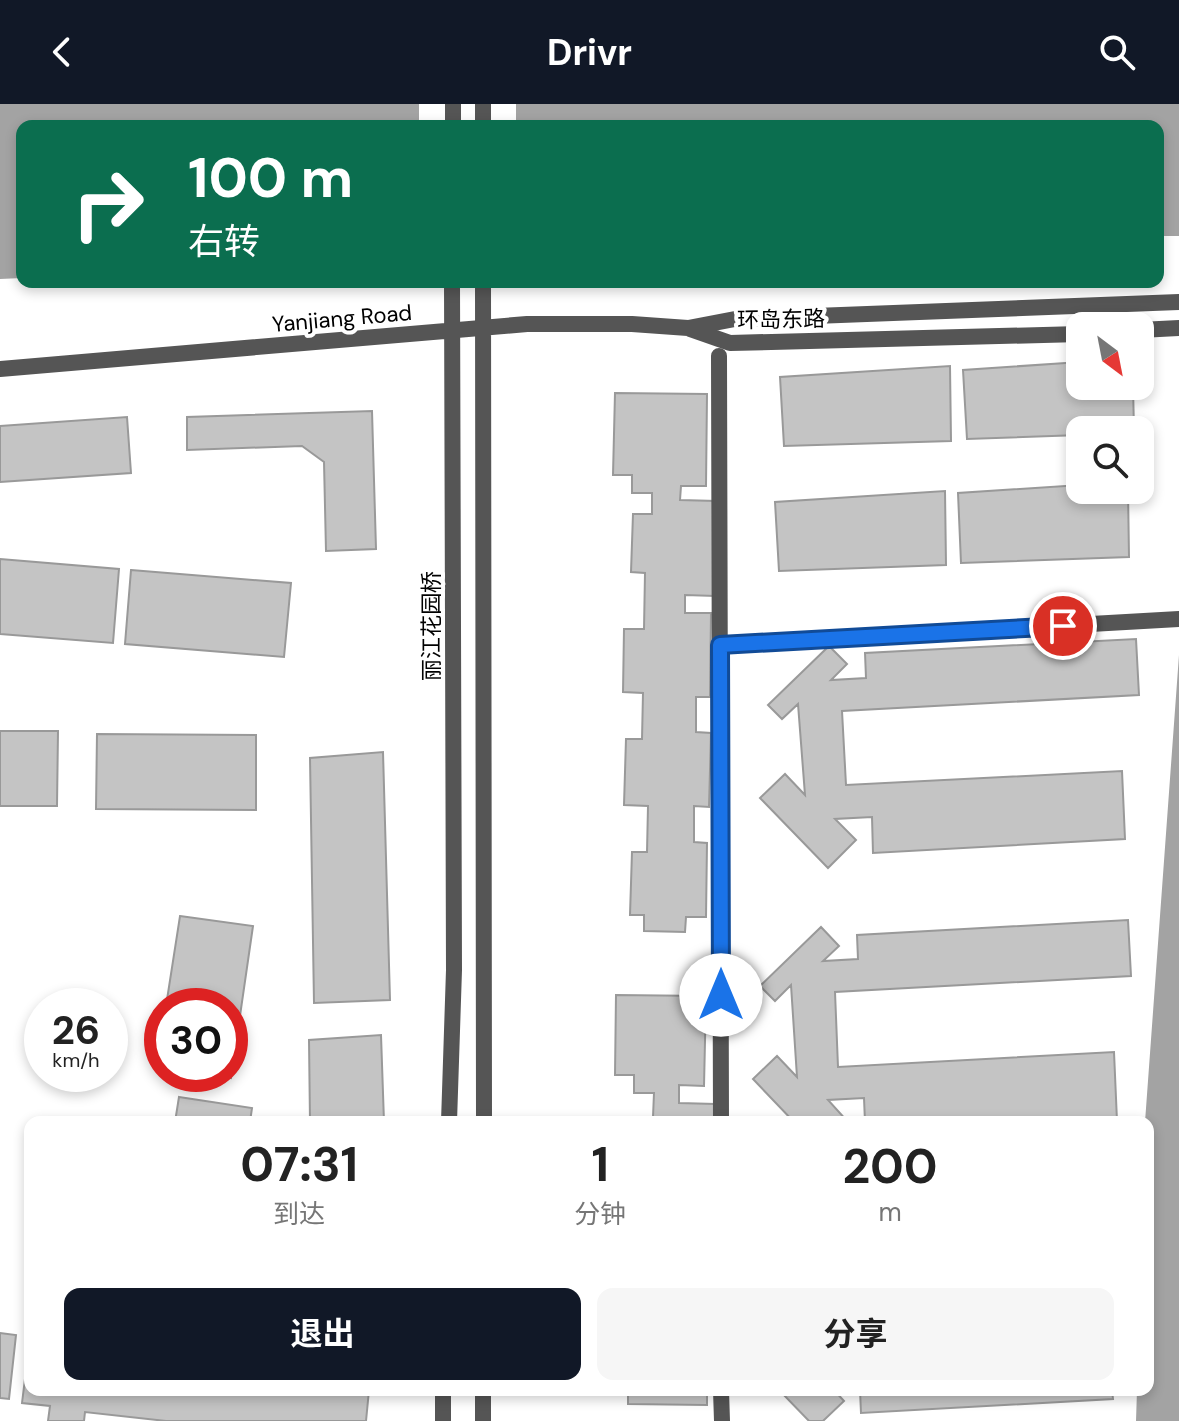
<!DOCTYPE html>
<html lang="zh">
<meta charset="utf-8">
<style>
:root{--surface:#fff;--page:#f6f6f6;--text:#222;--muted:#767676;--accent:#111827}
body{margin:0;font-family:"DM Sans","Noto Sans SC",sans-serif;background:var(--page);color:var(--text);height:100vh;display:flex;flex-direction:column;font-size:30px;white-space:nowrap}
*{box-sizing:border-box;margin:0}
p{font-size:26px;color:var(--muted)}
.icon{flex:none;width:44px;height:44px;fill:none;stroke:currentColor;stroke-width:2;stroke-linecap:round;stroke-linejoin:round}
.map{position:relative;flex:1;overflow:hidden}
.panel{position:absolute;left:24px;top:1012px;width:1130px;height:280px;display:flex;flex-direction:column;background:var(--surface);border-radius:16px;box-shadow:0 4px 12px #0003}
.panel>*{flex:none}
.guide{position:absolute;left:16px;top:16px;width:1148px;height:168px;border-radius:16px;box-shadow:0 4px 12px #0003;background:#0b6e4f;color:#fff;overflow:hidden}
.needle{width:52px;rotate:148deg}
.tools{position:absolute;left:1066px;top:208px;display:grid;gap:16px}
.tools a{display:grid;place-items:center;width:88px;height:88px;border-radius:16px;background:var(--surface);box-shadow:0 4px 12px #0003;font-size:40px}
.speed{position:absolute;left:24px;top:884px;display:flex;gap:16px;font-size:40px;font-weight:700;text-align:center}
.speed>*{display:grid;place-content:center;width:104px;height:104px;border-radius:50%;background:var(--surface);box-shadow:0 4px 12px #0003;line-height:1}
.speed small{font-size:20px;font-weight:400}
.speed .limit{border:12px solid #d22;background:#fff;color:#111}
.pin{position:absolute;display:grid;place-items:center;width:68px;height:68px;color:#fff;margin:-34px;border:4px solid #fff;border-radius:50%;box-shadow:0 2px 8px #0007}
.me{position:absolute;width:88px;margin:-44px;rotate:0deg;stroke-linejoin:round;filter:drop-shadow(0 0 6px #0008)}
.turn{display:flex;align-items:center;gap:28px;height:168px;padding:0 40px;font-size:36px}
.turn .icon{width:104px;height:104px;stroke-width:2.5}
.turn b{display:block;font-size:56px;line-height:68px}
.eta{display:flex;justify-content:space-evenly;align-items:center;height:136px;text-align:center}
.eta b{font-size:48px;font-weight:700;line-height:56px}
.primary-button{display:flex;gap:16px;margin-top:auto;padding:16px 40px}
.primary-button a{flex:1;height:92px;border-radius:16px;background:var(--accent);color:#fff;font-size:32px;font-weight:700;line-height:92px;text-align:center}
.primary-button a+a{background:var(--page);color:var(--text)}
header{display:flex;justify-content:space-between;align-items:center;height:104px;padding:0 40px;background:var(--accent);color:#fff;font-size:36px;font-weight:700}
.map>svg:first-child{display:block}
.water{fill:#a3a3a3}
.pier{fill:#fff}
.building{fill:#c4c4c4;stroke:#999;stroke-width:2}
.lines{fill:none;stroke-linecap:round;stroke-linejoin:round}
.minor{stroke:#555;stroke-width:16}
.tertiary{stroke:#555;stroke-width:16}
.route-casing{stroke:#114b97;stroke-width:20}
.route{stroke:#1a73e8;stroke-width:14}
.labels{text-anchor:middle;stroke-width:8;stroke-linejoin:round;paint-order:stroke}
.street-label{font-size:22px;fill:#000;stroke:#fff}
</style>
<header><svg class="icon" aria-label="back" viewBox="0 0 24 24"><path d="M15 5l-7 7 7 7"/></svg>Drivr<svg class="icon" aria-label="search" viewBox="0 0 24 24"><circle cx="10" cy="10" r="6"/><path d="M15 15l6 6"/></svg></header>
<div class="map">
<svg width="1179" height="1317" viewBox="0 0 1179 1317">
<rect width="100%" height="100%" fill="#fff"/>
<!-- water -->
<path class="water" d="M0 0H1179V132H1158V22H22V174L0 175Z
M1179 551V1317H1136L1137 1286H1148V1018H1145Z"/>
<!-- pier -->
<path class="pier" d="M419 0H516V22H419Z"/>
<!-- building -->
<path class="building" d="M1080 258V282H1133L1134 326H1080V331L967 335 963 266Z
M950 262 951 337 784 342 780 273Z
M615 289 707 290 706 382H681L680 396 716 397 715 492 685 491V509H711L710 593H696V628L711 629 709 703 694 702V738L707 739 706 813H686L685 828 644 827V811H630L632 748H647L648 702 624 701 626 635H642L643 589 623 588 624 525H644L645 469 631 468 633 410H652V389H632V371H613Z
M372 307 376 445 326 447 324 358 302 342 187 346V313Z
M127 313 131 369 0 378V322Z
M1080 381V386H1128L1129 453 961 459 958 389Z
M945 387 946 461 779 467 775 398Z
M0 455 119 465 113 539 0 530Z
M131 466 291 479 284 553 125 540Z
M1136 535 1139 591 842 607 846 681 1122 667 1125 735 873 749 872 713 835 715 856 736 828 764 760 694 785 670 805 691 798 600 782 615 768 601 829 542 847 560 831 576 866 574 865 549Z
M0 627H58L57 702H0Z
M97 630 256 631V706L96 705Z
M383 648 390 896 314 899 310 654Z
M180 812 253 822 231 974 204 970H230V902H166Z
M1128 816 1131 872 835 888 838 963 1114 948 1117 1017 865 1018 864 994 828 996 848 1018H794L753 975 777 952 797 973 791 881 775 897 760 882 821 823 839 842 823 857 858 855 857 831Z
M616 891 706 892 704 982 679 981V999L715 1000 714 1018H634V1013H653L654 989H634V971H615Z
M381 931 384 1018H310L309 936Z
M179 993 252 1004 250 1018H175Z
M0 1229 16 1231 9 1295 0 1294Z
M30 1234V1286H369L366 1317H166L85 1308 84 1317H48L50 1302 22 1299Z
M628 1286H707V1301L628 1300Z
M779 1286H834L844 1297 823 1317H809Z
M860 1286H1112L1113 1295 861 1309Z"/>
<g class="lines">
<!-- minor -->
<path class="minor" d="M719 252 721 1018
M720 541 1179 515
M721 1286 722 1317"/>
<!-- tertiary -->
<path class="tertiary" d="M453 22V0
M483 22V0
M483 178 484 1018
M690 225 730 239 1080 230
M1140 226 1179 224
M0 265 527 220H632L688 224 735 215 1179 198
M449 1018 454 866 452 178
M443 1317V1286
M483 1317V1286"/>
</g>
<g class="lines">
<!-- route casing -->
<g class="route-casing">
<path id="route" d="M721 891 720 541 1063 522"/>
</g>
<!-- route -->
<use href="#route" class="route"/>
</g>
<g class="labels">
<!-- street labels -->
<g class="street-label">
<text transform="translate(342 214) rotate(-5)" y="8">Yanjiang Road</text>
<text transform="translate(781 215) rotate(-1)" y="8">环岛东路</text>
<text transform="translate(431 522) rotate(-90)" y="8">丽江花园桥</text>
</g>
</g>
</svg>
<div class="tools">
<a><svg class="needle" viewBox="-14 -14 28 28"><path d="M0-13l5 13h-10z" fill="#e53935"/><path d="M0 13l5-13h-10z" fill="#767676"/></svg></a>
<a><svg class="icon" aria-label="search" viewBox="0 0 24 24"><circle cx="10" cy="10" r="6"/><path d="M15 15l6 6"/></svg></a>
</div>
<div class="speed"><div>26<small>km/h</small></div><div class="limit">30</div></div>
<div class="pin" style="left:1063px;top:522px;background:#d93025"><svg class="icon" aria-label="arrive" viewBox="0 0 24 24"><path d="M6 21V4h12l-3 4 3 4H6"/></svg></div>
<svg class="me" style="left:721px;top:891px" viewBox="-20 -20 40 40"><circle r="19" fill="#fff"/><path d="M0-13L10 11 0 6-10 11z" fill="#1a73e8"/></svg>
<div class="guide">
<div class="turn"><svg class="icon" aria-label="right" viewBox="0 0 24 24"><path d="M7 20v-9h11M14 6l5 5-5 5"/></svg><div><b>100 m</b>右转</div></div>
</div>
<section class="panel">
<div class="eta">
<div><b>07:31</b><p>到达</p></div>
<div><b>1</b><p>分钟</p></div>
<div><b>200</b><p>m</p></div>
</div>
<div class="primary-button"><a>退出</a><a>分享</a></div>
</section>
</div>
